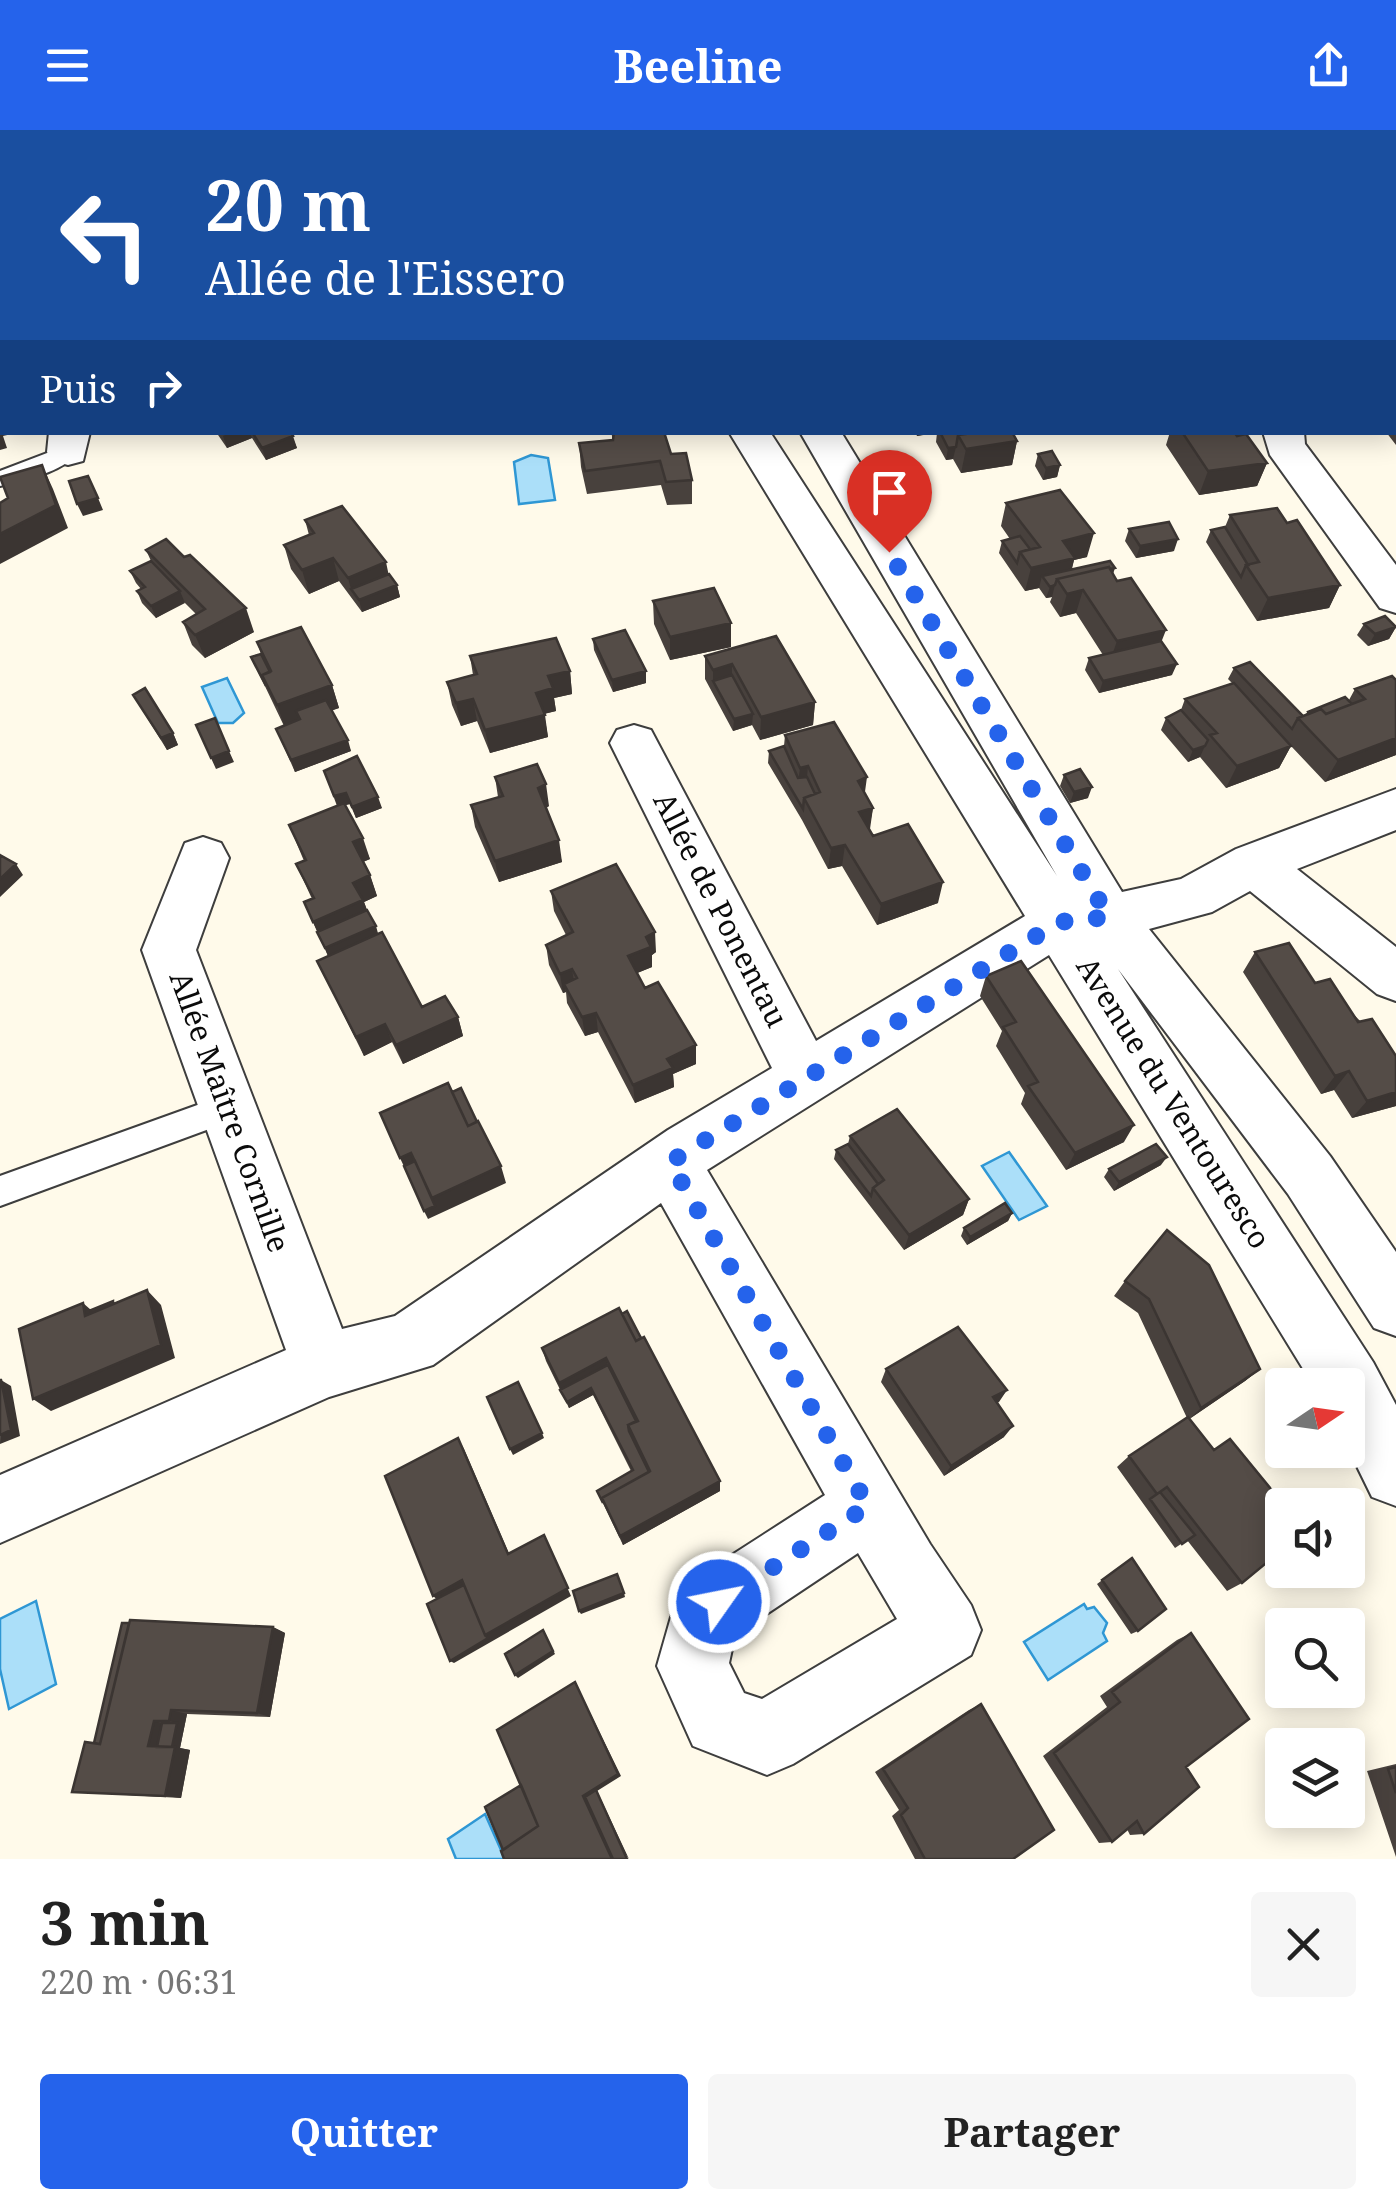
<!DOCTYPE html>
<html lang="fr">
<meta charset="utf-8">
<style>
:root{--surface:#fff;--page:#f6f6f6;--text:#222;--muted:#767676;--accent:#2563eb}
body{margin:0;font-family:"Noto Serif",serif;background:var(--page);color:var(--text);height:100vh;display:flex;flex-direction:column;font-size:38px;white-space:nowrap}
*{box-sizing:border-box;margin:0}
p{font-size:32px;color:var(--muted)}
.icon{flex:none;width:55px;height:55px;fill:none;stroke:currentColor;stroke-width:2;stroke-linecap:round;stroke-linejoin:round}
.map{position:relative;height:1729px;overflow:hidden}
.details{display:flex;flex-direction:column;background:var(--surface);flex:1}
.details>*{flex:none}
.guide{position:absolute;left:0px;top:0px;width:1398px;height:305px;box-shadow:0 5px 25px #0003;background:#1a4fa0;color:#fff;overflow:hidden}
.needle{width:65px;rotate:77deg}
.controls{position:absolute;left:1265px;top:1238px;display:grid;gap:20px}
.controls a{display:grid;place-items:center;width:100px;height:100px;border-radius:10px;background:var(--surface);box-shadow:0 5px 25px #0003;font-size:50px}
.pin{position:absolute;display:grid;place-items:center;width:85px;height:85px;color:#fff;margin:-102px -42px;border-radius:50% 50% 50% 0;rotate:-45deg;box-shadow:0 0 10px #0007}
.pin .icon{rotate:45deg}
.me{position:absolute;width:110px;margin:-55px;rotate:57deg;stroke-linejoin:round;filter:drop-shadow(0 0 8px #0008)}
.turn{display:flex;align-items:center;gap:35px;height:210px;padding:0 40px;font-size:45px}
.turn .icon{width:130px;height:130px;stroke-width:2.5}
.turn b{display:block;font-size:70px;line-height:85px}
.then{display:flex;align-items:center;height:95px;padding:0 40px;background:#0003;gap:20px;font-size:38px}
.round{display:grid;place-items:center;flex:none;width:105px;height:105px;border-radius:10px;background:var(--page)}
.headline{display:flex;align-items:center;justify-content:space-between;height:170px;padding:0 40px}
h1{font-size:60px;font-weight:700;line-height:75px}
.primary-button{display:flex;gap:20px;margin-top:auto;padding:20px 40px}
.primary-button a{flex:1;height:115px;border-radius:10px;background:var(--accent);color:#fff;font-size:40px;font-weight:700;line-height:115px;text-align:center}
.primary-button a+a{background:var(--page);color:var(--text)}
header{display:flex;justify-content:space-between;align-items:center;height:130px;padding:0 40px;background:var(--accent);color:#fff;font-size:45px;font-weight:700}
.map>svg:first-child{display:block}
.water{fill:#abdff9;stroke:#2f97d4;stroke-width:2.5}
.lines{fill:none;stroke-linecap:round;stroke-linejoin:round}
.lane-casing{stroke:#3e3e3e;stroke-width:4}
.street-casing{stroke:#3e3e3e;stroke-width:4}
.lane{fill:#fff;fill-rule:evenodd}
.street{fill:#fff;fill-rule:evenodd}
.wall{fill:#48413d}
.shaded-wall{fill:#3b3532}
.building{fill:#544c47;stroke:#3b3532;stroke-width:2.5}
.route{stroke:#2563eb;stroke-width:18;stroke-dasharray:0 32.4}
.labels{text-anchor:middle;stroke-width:10;stroke-linejoin:round;paint-order:stroke}
.street-label{font-size:30px;fill:#0b0b0b;stroke:#fff}
</style>
<header><svg class="icon" aria-label="menu" viewBox="0 0 24 24"><path d="M4 6h16M4 12h16M4 18h16"/></svg>Beeline<svg class="icon" aria-label="share" viewBox="0 0 24 24"><path d="M12 15V3M7 8l5-5 5 5M5 13v7h14v-7"/></svg></header>
<div class="map">
<svg width="1396" height="1729" viewBox="0 0 1396 1729">
<rect width="100%" height="100%" fill="#fffaea"/>
<!-- water -->
<path class="water" d="M531 325 548 328 555 370 519 374 514 332Z
M227 548 244 583 233 593H218L202 557Z
M1009 1022 1047 1076 1019 1090 982 1036Z
M36 1471 56 1554 9 1579 0 1539V1489Z
M1084 1474 1087 1479 1094 1477 1107 1493 1103 1503 1107 1511 1048 1550 1024 1512Z
M485 1684 505 1729H456L448 1709Z"/>
<g class="lines">
<!-- lane casing -->
<g class="lane-casing">
<path id="lane" d="M68 315 79 322C61 343 27 349 0 356V341Z
M228 964 239 968 244 978 239 988 0 1076V1046Z"/>
</g>
<!-- street casing -->
<g class="street-casing">
<path id="street" d="M38 0H72L74 2H40Z
M531 0H565L567 2H533Z
M583 0H617L619 2H585Z
M777 0H811L812 2H779Z
M1179 0H1213L1215 2H1181Z
M0 161H2V183H0Z
M49 302H90L83 331 68 335 53 331 47 322Z
M729 302H770L1057 746 800 302H841L1122 762 1181 749 1236 719 1396 659V700L1297 739 1396 817V871L1377 864 1250 761 1212 782 1149 799 1330 1026 1396 1122V1206L1374 1198 1288 1064 1118 839 1373 1232 1396 1275V1376L1372 1367 1348 1318V1255H1313L1049 825 707 1040 930 1414 971 1475 981 1500 971 1525 793 1634 767 1645 693 1616 657 1536 679 1459 825 1365 661 1073 433 1235 329 1267 0 1413V1345L286 1220 142 820 185 713 203 707 221 713 229 728 196 820 342 1199 395 1186 668 1000 772 938 610 613 617 600 634 595 651 600 816 911 1025 786ZM858 1423 897 1489 762 1569 744 1563 729 1533 735 1505Z
M1263 302H1304L1305 314 1396 435V483L1380 478 1270 325Z"/>
</g>
<!-- lane -->
<use href="#lane" class="lane"/>
<!-- street -->
<use href="#street" class="street"/>
</g>
<!-- wall -->
<path class="wall" d="M1099 0H1171L1174 2H1098Z
M1395 4 1396 5V124L1395 123Z
M1396 241V315L1386 302H1395Z
M216 302H290L297 318 266 330 252 308 227 318Z
M611 302H664L671 324 692 350V374L667 375 661 355 587 364 581 337 579 313 613 310Z
M915 302H1012L1017 311 1012 335 961 343 953 329 946 330 936 312 937 303 917 306Z
M1170 302H1234L1267 333 1257 356 1199 365 1166 315Z
M1038 324 1060 335 1057 347 1043 350 1035 336Z
M1006 373 1087 427 1074 430 1072 439 1113 444 1161 511 1172 545 1099 563 1085 540 1089 528 1103 525 1076 483 1060 487 1050 472 1052 467 1046 468 1039 458 1025 461 999 423 1002 411 1010 409 1001 396Z
M1230 385 1287 393 1340 455 1329 478 1257 491 1206 412 1211 400 1225 397Z
M305 390 389 444 397 455 400 467 362 482 339 451 309 464 291 439 284 415 309 405Z
M1129 399 1174 421 1136 428 1125 411Z
M146 420 254 502 205 528 192 515 183 492 196 484 184 472 156 488 142 473 137 461 141 459 136 453 130 441 151 431Z
M653 471 731 493V517L670 530 654 494Z
M1364 494 1396 497 1389 509 1368 516 1357 505Z
M776 506 815 572 813 595 760 610 752 595 733 601 705 549V526Z
M593 509 646 541V553L613 562 594 520Z
M257 512 332 555 339 578 332 580 351 621 295 642 276 599 284 596 251 527 261 524Z
M470 526 570 541 572 564 554 568 556 581 544 584 548 607 490 623 477 591 461 596 452 575 447 552 473 545Z
M1234 538 1303 586 1308 582 1349 570 1355 559 1396 550V625L1325 652 1291 616 1279 638 1226 658 1200 627 1188 632 1161 600 1166 588 1181 580 1185 569 1232 553 1228 549Z
M133 565 173 603 178 615 167 620Z
M785 605 865 663 873 678 869 699 873 706 938 773 877 795 842 736 828 739 802 690 768 633 769 621 784 616Z
M324 641 382 678 356 688 350 674 345 675 370 729 363 732 370 745 377 766 364 772 367 780 378 804 422 877 458 887 463 906 403 934 392 912 364 926 317 831 328 826 304 772 312 769 296 734 304 731 289 695 337 676Z
M1064 645 1088 668 1070 673 1060 656Z
M495 647 549 676 546 678 562 732 499 752 475 697 471 675 498 667Z
M551 761 656 822 652 825V837L637 843 645 858 696 915V934L673 944 674 957 635 973 598 902 585 906 567 873 566 862 563 863 549 835 546 815 566 805 554 781Z
M1255 822 1315 853 1352 883 1396 926V976L1352 988 1334 960 1321 964 1243 842Z
M986 846 1124 1012 1066 1040 1021 974 1025 963 996 916 1002 901 980 866Z
M850 1006 969 1069 963 1085 904 1120 834 1029 836 1020 848 1014Z
M1161 1035 1114 1061 1104 1047 1109 1039Z
M1012 1083 1008 1091 967 1115 961 1106 964 1098Z
M1125 1151 1260 1239 1245 1251 1189 1289 1242 1453 1227 1461 1187 1410 1175 1418 1117 1337 1129 1326 1187 1288 1138 1183 1114 1166Z
M619 1178 720 1361 623 1415 597 1361 631 1341 593 1265 569 1278 546 1231 542 1218Z
M886 1239 1007 1260 997 1273 1004 1307 944 1346 881 1252Z
M1132 1428 1138 1501 1131 1504 1097 1454Z
M273 1497 285 1503 270 1587 187 1584 180 1618 190 1620 181 1668 72 1662 94 1613Z
M1191 1503 1186 1637 1144 1704 1130 1705 1127 1699 1112 1712 1099 1713 1043 1626 1107 1577 1100 1566 1177 1510Z
M981 1574 1013 1729H915L892 1686 899 1680 875 1642 969 1580Z
M1396 1634V1727L1367 1641Z"/>
<!-- shaded-wall -->
<path class="shaded-wall" d="M188 0 189 2H145L144 1Z
M682 0H721V2H683Z
M0 112H2V138L1 139Z
M0 215 2 223V232H0Z
M2 292V302L16 303 3 306 7 318 0 320V293Z
M231 302H250L252 308 227 318 223 306Z
M917 302H937L917 306Z
M293 306 297 318 266 330 262 318Z
M1017 311 1012 335 961 343 966 319Z
M956 317 953 329 946 330 948 318Z
M1267 333 1257 356 1199 365 1208 341Z
M42 335 53 359 68 398 0 434V404Z
M1060 335 1057 347 1043 350 1046 338Z
M98 368 103 380 83 386 77 374Z
M1094 403 1087 427 1074 430 1068 451 1115 438 1111 450 1066 463 1060 454 1068 451 1060 453 1057 449 1055 454 1049 456 1042 446 1039 458 1025 461 1031 438 1026 431 1037 429 1035 437 1058 432 1063 411Z
M1178 409 1174 421 1136 428 1140 416Z
M333 428 339 451 309 464 302 440Z
M386 432 391 456 351 459 348 448Z
M397 455 400 467 362 482 359 470Z
M1055 455 1052 467 1046 468 1050 457Z
M1340 455 1329 478 1257 491 1268 468Z
M1083 460 1076 483 1060 487 1067 464Z
M180 461 185 473 156 488 151 476Z
M246 478 254 502 205 528 195 505Z
M731 493V517L670 530V507Z
M1396 497 1389 509 1368 516 1375 504Z
M1166 500 1157 523 1109 534 1117 511Z
M732 534V557L713 551V562V540Z
M1177 534 1172 545 1099 563 1103 551Z
M570 541 572 564 554 568 556 581 539 585 536 563 548 546Z
M646 541V553L613 562 612 550Z
M332 555 339 578 301 592 296 581 300 592 285 598 277 575Z
M473 569 477 591 461 596 456 573Z
M815 572 813 595 760 610 761 587Z
M753 584 752 595 733 601 734 589Z
M545 585 548 607 490 623 485 600Z
M173 603 178 615 167 620 161 608Z
M1396 608V625L1325 652 1338 630Z
M348 610 351 621 295 642 291 630Z
M1205 616 1200 627 1188 632 1193 620Z
M1291 616 1279 638 1226 658 1237 636Z
M229 621 234 632 216 639 211 628Z
M808 636 806 658 797 660 800 638Z
M867 647 864 669 858 651Z
M546 654 549 676 541 680 538 658Z
M1092 657 1088 668 1070 673 1074 662Z
M346 663 350 674 338 677 334 666Z
M378 667 382 678 356 688 352 677Z
M873 678 870 699 855 704 859 682Z
M363 708 370 729 360 733 353 712Z
M559 710 562 732 499 752 495 731Z
M845 715 842 736 828 739 831 718Z
M16 734 23 745 0 767V749Z
M370 745 377 766 364 772 371 791 322 812 313 792 353 753Z
M943 752 938 773 877 795 881 774Z
M376 796 379 807 329 829 325 818Z
M655 802 656 822 652 825V837L630 846 628 826 646 807Z
M572 839 575 858 564 854 566 862 563 863 560 844Z
M596 883 598 902 585 906 582 887Z
M458 887 463 906 403 934 396 915Z
M385 894 392 912 364 926 356 907Z
M696 915V934L673 944 674 957 635 973 633 955 667 929Z
M1349 941 1334 960 1321 964 1335 946Z
M1396 962V976L1352 988 1367 971Z
M1134 995 1124 1012 1066 1040 1075 1023Z
M411 1023 418 1040 408 1045 400 1028Z
M1167 1027 1161 1035 1114 1061 1119 1052Z
M501 1036 506 1053 428 1089 424 1081 432 1068Z
M969 1069 963 1085 904 1120 909 1105Z
M1012 1083 1008 1091 967 1115 970 1107Z
M147 1160 161 1175 175 1228 51 1281 33 1269Z
M113 1171 120 1179 123 1190 101 1200 85 1186 83 1173 99 1187V1190L116 1183Z
M606 1228 609 1241 560 1260 559 1253Z
M1260 1239 1245 1251 1188 1290 1201 1278Z
M1 1250 11 1256 20 1306 0 1314Z
M591 1258 593 1265 569 1278 567 1272Z
M1007 1260 999 1272 985 1279 993 1267Z
M1013 1296 1004 1307 944 1346 951 1336Z
M542 1303 544 1308 513 1325 510 1319Z
M458 1308 464 1319 513 1433 508 1424Z
M720 1351V1361L623 1415 620 1406Z
M544 1405 571 1466 454 1533 450 1531 441 1473 433 1466Z
M624 1463 625 1467 581 1484 579 1481Z
M273 1497 285 1503 270 1587 257 1583Z
M545 1504 555 1524 518 1548 515 1545Z
M575 1552 621 1646 597 1661 629 1729 583 1666Z
M171 1580 187 1584 180 1618 190 1620 181 1668 165 1666 177 1593 169 1591Z
M154 1591 170 1595 165 1618 148 1616Z"/>
<!-- building -->
<path class="building" d="M0 0H6V2H2V15H1L2 20V44L0 45Z
M222 0H237V2H223Z
M246 0H291L293 2H234Z
M365 0H400L401 2 409 0 411 2H367Z
M482 0H522L524 2H483Z
M1131 0H1171L1174 2H1134Z
M1367 0H1391L1393 2H1363L1362 1Z
M1395 4 1396 5 1395 49Z
M0 56H2V112H0Z
M0 269H2V292L0 293Z
M252 302H290L293 306 262 318Z
M614 302H664L671 324 686 323 692 350 666 352 660 331 585 341 579 313 613 310Z
M940 302H956L958 305 956 317 948 318Z
M966 302H1012L1017 311 966 319 958 305 966 304Z
M1182 302H1234L1237 306 1246 304 1267 333 1208 341Z
M1052 321 1060 335 1046 338 1038 324Z
M42 335 56 375 0 404V373L8 368 0 347Z
M88 346 98 368 77 374 69 351Z
M1060 360 1094 403 1063 411 1075 428 1031 438 1020 422 1040 417 1006 373Z
M342 376 386 432 348 448 333 428 302 440 284 415 314 403 305 390Z
M1277 378 1287 393 1297 390 1340 455 1268 468 1246 435 1259 432 1230 385Z
M1169 392 1178 409 1140 416 1129 399Z
M1225 397 1248 435H1246L1241 447 1211 400Z
M1020 406 1030 419 1020 422 1017 433 1002 411Z
M166 409 184 427 190 425 246 478 195 505 183 492 205 479 146 420Z
M151 431 180 461 151 476 137 461 145 457 130 441Z
M1110 431 1115 438 1110 439 1109 437 1057 449 1055 455 1050 457 1042 446Z
M1109 437 1117 451 1131 448 1166 500 1117 511 1083 460 1067 464 1057 449Z
M389 444 397 455 359 470 351 459Z
M714 458 731 493 670 507 653 471Z
M1385 486 1396 497 1375 504 1364 494Z
M301 497 332 555 277 575 262 545 271 541 257 512Z
M625 500 646 541 612 550 593 509Z
M776 506 815 572 761 587 732 534 713 540 705 526Z
M556 508 570 541 548 546 553 558 536 563 545 585 485 600 473 569 456 573 447 552 477 544 470 526Z
M1161 511 1177 534 1103 551 1089 528Z
M261 524 270 542 262 545 266 556 251 527Z
M1250 532 1303 586 1298 588 1292 599 1234 538Z
M732 545 753 584 734 589 713 551Z
M1392 546 1396 550V608L1338 630 1298 588 1321 579 1326 584 1365 569 1355 559Z
M1234 553 1291 616 1237 636 1210 605 1217 603 1185 569Z
M145 558 173 603 161 608 133 565Z
M1345 567 1352 574 1326 584 1321 579 1309 584 1308 582Z
M326 570 348 610 291 630 276 599 300 589 296 581Z
M1181 580 1208 610 1205 616 1193 620 1166 588Z
M215 588 229 621 211 628 196 595Z
M834 592 867 647 858 651 873 678 859 682 873 706 908 694 943 752 881 774 845 715 831 718 804 668 820 662 808 636 800 638 785 605Z
M784 616 798 648 807 647 815 664 804 668 803 679 769 621Z
M357 626 378 667 352 677 346 663 334 666 324 641Z
M537 634 546 654 538 658 559 710 495 731 471 675 503 666 495 647Z
M1080 639 1092 657 1074 662 1064 645Z
M344 673 363 708 353 712 370 745 353 753 363 770 313 792 304 772 314 768 296 734 306 730 289 695Z
M0 725 16 734 0 749Z
M616 734 655 802 646 807 651 817 628 826 645 858 658 852 696 915 667 929 673 938 633 955 596 883 582 887 564 854 577 848 572 839 560 844 546 815 573 802 551 761Z
M367 780 376 796 325 818 317 802Z
M382 802 422 877 445 866 458 887 396 915 385 894 356 907 317 831Z
M1289 813 1315 853 1330 849 1358 892 1372 889 1396 926V962L1367 971 1349 941 1335 946 1255 822Z
M1021 831 1134 995 1075 1023 1028 956 1038 952 1003 897 1016 892 986 846Z
M448 953 468 996 478 991 501 1036 432 1068 411 1023 400 1028 380 983Z
M461 958 477 992 468 996 452 962Z
M897 979 969 1069 909 1105 873 1058 884 1050 850 1006Z
M848 1014 878 1054 873 1058 871 1066 836 1020Z
M1156 1014 1167 1027 1119 1052 1109 1039Z
M415 1031 435 1076 424 1081 404 1036Z
M1005 1073 1012 1083 970 1107 964 1098Z
M1167 1100 1209 1135 1260 1239 1201 1278 1149 1169 1125 1151Z
M147 1160 161 1215 33 1269 19 1199 83 1173 85 1186Z
M113 1171V1174L91 1183V1180Z
M619 1178 636 1211 644 1207 720 1351 620 1406 602 1368 650 1341 628 1295 638 1291 606 1228 559 1253 542 1218Z
M627 1181 641 1208 636 1211 622 1184Z
M958 1197 1007 1260 993 1267 1013 1296 951 1336 886 1239Z
M608 1235 636 1291 628 1295 629 1301 649 1342 602 1368 603 1373 597 1361 633 1340 591 1258 567 1272 560 1260Z
M0 1250H1L11 1300 0 1305Z
M518 1252 542 1303 510 1319 487 1267Z
M1188 1287 1214 1320 1230 1309 1284 1375 1282 1420 1242 1453 1167 1357 1157 1364 1129 1326Z
M458 1308 508 1424 544 1405 568 1458 485 1505 462 1450 433 1466 385 1346Z
M1160 1362 1195 1405 1182 1414 1150 1369Z
M1132 1428 1166 1479 1138 1501 1102 1450Z
M617 1444 624 1463 579 1481 573 1461Z
M464 1455 485 1505 488 1508 450 1531 427 1474Z
M130 1490 273 1497 257 1583 171 1580 169 1591H154L148 1616 175 1617 165 1666 72 1662 85 1612 100 1614Z
M122 1493H129L100 1614 94 1613Z
M543 1500 553 1521 515 1545 505 1524Z
M1191 1503 1249 1589 1186 1637 1199 1657 1144 1704 1137 1691 1112 1712 1054 1623 1120 1572 1112 1562Z
M575 1552 618 1644 583 1666 612 1729H504L501 1721 538 1696 497 1600Z
M981 1574 1054 1700 1013 1729H925L901 1685 908 1678 883 1639Z
M162 1593H177L172 1617H157Z
M1396 1637V1663L1388 1639Z
M521 1655 538 1696 503 1720 485 1677Z
M596 1660 627 1729H613L585 1667Z"/>
<g class="lines">
<!-- route -->
<path class="route" d="M719 1472 868 1376 670 1032 1059 792 1109 787 889 422"/>
</g>
<g class="labels">
<!-- street labels -->
<g class="street-label">
<text transform="translate(720 780) rotate(63)" y="10">Allée de Ponentau</text>
<text transform="translate(1173 973) rotate(58)" y="10">Avenue du Ventouresco</text>
<text transform="translate(229 982) rotate(70)" y="10">Allée Maître Cornille</text>
</g>
</g>
</svg>
<div class="controls">
<a><svg class="needle" viewBox="-14 -14 28 28"><path d="M0-13l5 13h-10z" fill="#e53935"/><path d="M0 13l5-13h-10z" fill="#767676"/></svg></a>
<a><svg class="icon" aria-label="sound" viewBox="0 0 24 24"><path d="M4 9h4l5-4v14l-5-4H4zM17 9q2 3 0 6"/></svg></a>
<a><svg class="icon" aria-label="search" viewBox="0 0 24 24"><circle cx="10" cy="10" r="6"/><path d="M15 15l6 6"/></svg></a>
<a><svg class="icon" aria-label="layers" viewBox="0 0 24 24"><path d="M12 4l9 5-9 5-9-5zM3 14l9 5 9-5"/></svg></a>
</div>
<div class="pin" style="left:889px;top:422px;background:#d93025"><svg class="icon" aria-label="arrive" viewBox="0 0 24 24"><path d="M6 21V4h12l-3 4 3 4H6"/></svg></div>
<svg class="me" style="left:719px;top:1472px" viewBox="-20 -20 40 40"><circle r="17" fill="#2563eb" stroke="#fff" stroke-width="3"/><path d="M0-11L8 9 0 5-8 9z" fill="#fff"/></svg>
<div class="guide">
<div class="turn"><svg class="icon" aria-label="left" viewBox="0 0 24 24"><path d="M17 20v-9H6M10 6l-5 5 5 5"/></svg><div><b>20 m</b>Allée de l'Eissero</div></div>
<div class="then">Puis<svg class="icon" aria-label="right" viewBox="0 0 24 24"><path d="M7 20v-9h11M14 6l5 5-5 5"/></svg></div>
</div>
</div>
<section class="details">
<div class="headline"><div><h1>3 min</h1><p>220 m · 06:31</p></div><a class="round"><svg class="icon" aria-label="close" viewBox="0 0 24 24"><path d="M6 6l12 12M18 6L6 18"/></svg></a></div>
<div class="primary-button"><a>Quitter</a><a>Partager</a></div>
</section>
